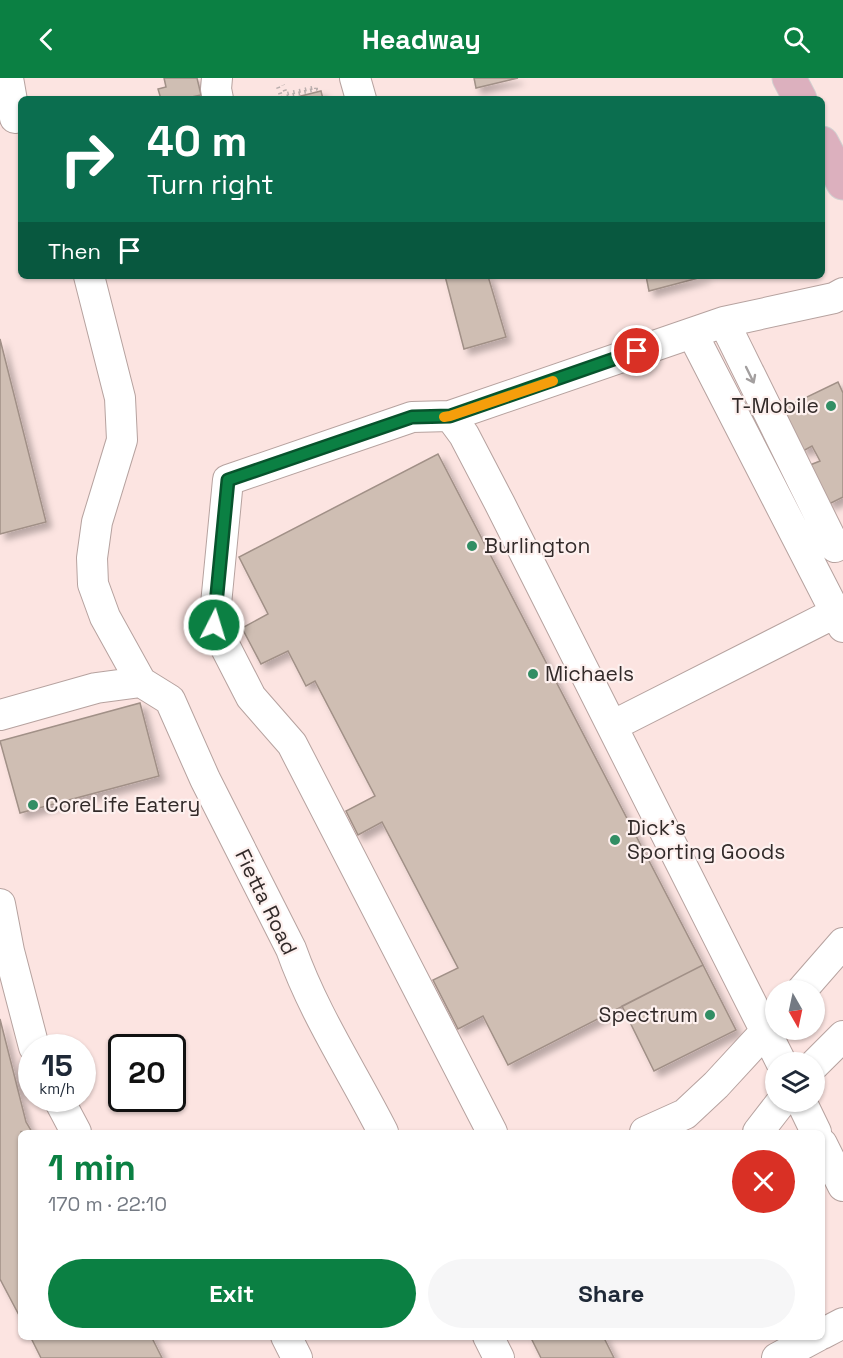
<!DOCTYPE html>
<meta charset="utf-8">
<style>
:root{--surface:#fff;--page:#f6f6f7;--text:#1f2937;--muted:#747a83;--accent:#0b8043}
body{margin:0;font-family:"Space Grotesk",sans-serif;background:var(--page);color:var(--text);height:100vh;display:flex;flex-direction:column;font-size:22px;white-space:nowrap}
*{box-sizing:border-box;margin:0}
p{font-size:20px;color:var(--muted)}
.icon{flex:none;width:33px;height:33px;fill:none;stroke:currentColor;stroke-width:2;stroke-linecap:round;stroke-linejoin:round}
.map{position:relative;flex:1;overflow:hidden}
.sheet{position:absolute;left:18px;top:1052px;width:807px;height:210px;display:flex;flex-direction:column;background:var(--surface);border-radius:9px;box-shadow:0 2px 4px #0004}
.sheet>*{flex:none}
.guide{position:absolute;left:18px;top:18px;width:807px;height:183px;border-radius:9px;box-shadow:0 2px 4px #0004;background:#0b6e4f;color:#fff;overflow:hidden}
.needle{width:39px;rotate:171deg}
.buttons{position:absolute;left:765px;top:902px;display:grid;gap:12px}
.buttons a{display:grid;place-items:center;width:60px;height:60px;border-radius:50%;background:var(--surface);box-shadow:0 2px 4px #0004;font-size:30px}
.speed{position:absolute;left:18px;top:956px;display:flex;gap:12px;font-size:30px;font-weight:700;text-align:center}
.speed>*{display:grid;place-content:center;width:78px;height:78px;border-radius:50%;background:var(--surface);box-shadow:0 2px 4px #0004;line-height:1}
.speed small{font-size:15px;font-weight:400}
.speed .limit{border:3px solid #111;border-radius:9px;background:#fff;color:#111}
.pin{position:absolute;display:grid;place-items:center;width:51px;height:51px;color:#fff;margin:-26px;border:3px solid #fff;border-radius:50%;box-shadow:0 2px 6px #0007}
.me{position:absolute;width:66px;margin:-33px;rotate:5deg;stroke-linejoin:round;filter:drop-shadow(0 0 4px #0008)}
.turn{display:flex;align-items:center;gap:21px;height:126px;padding:0 30px;font-size:27px}
.turn .icon{width:78px;height:78px;stroke-width:2.5}
.turn b{display:block;font-size:42px;line-height:51px}
.then{display:flex;align-items:center;height:57px;padding:0 30px;background:#0003;gap:12px;font-size:22px}
.round{display:grid;place-items:center;flex:none;width:63px;height:63px;border-radius:32px;background:var(--page)}
.head{display:flex;align-items:center;justify-content:space-between;height:102px;padding:0 30px}
h1{font-size:36px;font-weight:700;line-height:45px;color:var(--accent)}
.cta{display:flex;gap:12px;margin-top:auto;padding:12px 30px}
.cta a{flex:1;height:69px;border-radius:36px;background:var(--accent);color:#fff;font-size:24px;font-weight:700;line-height:69px;text-align:center}
.cta a+a{background:var(--page);color:var(--text)}
header{display:flex;justify-content:space-between;align-items:center;height:78px;padding:0 30px;background:var(--accent);color:#fff;font-size:27px;font-weight:700}
.map>svg:first-child{display:block}
.built{fill:#fce4e1;fill-rule:evenodd}
.building{fill:#cfbeb3;stroke:#a19087;stroke-width:1.5;filter:url(#shadow)}
.lines{fill:none;stroke-linecap:round;stroke-linejoin:round}
.minor-casing{stroke:#b6a29f;stroke-width:32}
.major-casing{stroke:#d2d0d0;stroke-width:35}
.path{stroke:#baaead;stroke-width:4;stroke-dasharray:1.5 4.5;stroke-linecap:butt}
.minor{stroke:#fff;stroke-width:30}
.major{stroke:#dcb0be;stroke-width:33}
.oneway{stroke:#a39f9f}
.route-casing{stroke:#07532c;stroke-width:15}
.route{stroke:#0b8043;stroke-width:10}
.slow{stroke:#f59e0b;stroke-width:10}
.poi-dot{fill:#328e64;stroke:#fdf0ee;stroke-width:2}
.labels{text-anchor:middle;stroke-width:4.5;stroke-linejoin:round;paint-order:stroke}
.poi-label{font-size:21px;fill:#322a29;stroke:#fdf0ee;text-anchor:start}
.street-label{font-size:21px;fill:#322a29;stroke:#fdf0ee}
</style>
<header><svg class="icon" aria-label="back" viewBox="0 0 24 24"><path d="M15 5l-7 7 7 7"/></svg>Headway<svg class="icon" aria-label="search" viewBox="0 0 24 24"><circle cx="10" cy="10" r="6"/><path d="M15 15l6 6"/></svg></header>
<div class="map">
<svg width="843" height="1280" viewBox="0 0 843 1280">
<defs>
<filter id="shadow"><feDropShadow dx="5.5" dy="5.5" stdDeviation="3" flood-color="#0004"/></filter>
</defs>
<rect width="100%" height="100%" fill="#fdf0ee"/>
<!-- built -->
<path class="built" d="M0 0H843V1280H0ZM21 21H822V198H21ZM776 912H814V951H776ZM32 969H82V1020H32ZM122 969H172V1020H122ZM776 984H814V1023H776ZM21 1054H822V1258H21Z"/>
<!-- building -->
<path class="building" d="M164 0H197L201 17 182 21H161L158 11 166 9Z
M474 0H518L476 10Z
M321 13 323 21H289Z
M445 198H488L506 259 464 271Z
M646 198H706L649 213Z
M0 261 46 444 0 456Z
M838 304 843 315V419L829 426 810 387 820 383 812 368 803 373 782 331Z
M438 376 703 887 508 987 483 938 458 951 433 902 458 890 382 744 358 757 346 733 375 718 315 603 306 608 288 573 261 586 242 550 268 536 239 479Z
M140 625 159 698 20 735 0 663Z
M703 887 736 952 654 993 622 928Z
M0 941 26 1044 32 1054H21V1241L0 1201Z
M30 1258H151L162 1280H41Z
M530 1258H603L614 1280H541Z"/>
<g class="lines">
<!-- minor casing -->
<g class="minor-casing">
<path id="minor" d="M8 0 15 40 21 39
M217 0 216 11 218 21
M355 0 361 21
M89 198 120 320 122 362 97 444 92 480 93 506 105 539 141 604 170 622 205 701 291 871C314 936 352 993 383 1054
M724 244 835 469
M692 255 843 549
M450 338 464 357 500 426 781 984
M0 637 96 610 141 604
M612 648 843 531
M0 826 9 873 34 969
M802 912 843 865
M814 987 843 958
M58 1020 76 1054
M801 1023 816 1054
M492 1054 292 666 251 619 214 547 228 402 412 339 450 338 724 244 834 220 843 215
M645 1054 685 1036 716 1007 776 942
M758 1054 782 1023
M822 1066 843 1108
M822 1256 843 1245
M286 1258 297 1280
M488 1258 499 1280
M777 1280 818 1258"/>
</g>
<!-- major casing -->
<g class="major-casing">
<path id="major" d="M789 0 800 21
M822 65 843 105"/>
</g>
<!-- path -->
<path class="path" d="M278 9 282 21
M281 20 316 11V9L286 16 283 7"/>
<!-- minor -->
<use href="#minor" class="minor"/>
<!-- major -->
<use href="#major" class="major"/>
</g>
<!-- one-way arrows -->
<defs><path id="oneway-shaft" d="M-6 0H5M1.5-3L5.5 0L1.5 3" fill="none" stroke-width="1.6" stroke-linecap="round" stroke-linejoin="round" transform="scale(1.5)"/></defs>
<use class="oneway" href="#oneway-shaft" transform="translate(750 297) rotate(64)"/>
<g class="lines">
<!-- route casing -->
<g class="route-casing">
<path id="route" d="M214 547 228 402 412 339 450 338 637 273"/>
</g>
<!-- route -->
<use href="#route" class="route"/>
<!-- slow -->
<path class="slow" d="M444 339 450 338 553 303"/>
</g>
<!-- markers -->
<g class="poi-dot">
<circle cx="831" cy="328" r="6"/>
<circle cx="472" cy="468" r="6"/>
<circle cx="533" cy="596" r="6"/>
<circle cx="33" cy="727" r="6"/>
<circle cx="615" cy="762" r="6"/>
<circle cx="710" cy="937" r="6"/>
</g>
<g class="labels">
<!-- poi labels -->
<g class="poi-label">
<text x="819" y="335" text-anchor="end">T-Mobile</text>
<text x="484" y="475">Burlington</text>
<text x="545" y="603">Michaels</text>
<text x="45" y="734">CoreLife Eatery</text>
<text x="627" y="757">Dick's<tspan x="627" dy="24">Sporting Goods</tspan></text>
<text x="698" y="944" text-anchor="end">Spectrum</text>
</g>
<!-- street labels -->
<g class="street-label">
<text transform="translate(266 824) rotate(64)" y="7">Fietta Road</text>
</g>
</g>
</svg>
<div class="buttons">
<a><svg class="needle" viewBox="-14 -14 28 28"><path d="M0-13l5 13h-10z" fill="#e53935"/><path d="M0 13l5-13h-10z" fill="#747a83"/></svg></a>
<a><svg class="icon" aria-label="layers" viewBox="0 0 24 24"><path d="M12 4l9 5-9 5-9-5zM3 14l9 5 9-5"/></svg></a>
</div>
<div class="speed"><div>15<small>km/h</small></div><div class="limit">20</div></div>
<div class="pin" style="left:637px;top:273px;background:#d93025"><svg class="icon" aria-label="arrive" viewBox="0 0 24 24"><path d="M6 21V4h12l-3 4 3 4H6"/></svg></div>
<svg class="me" style="left:214px;top:547px" viewBox="-20 -20 40 40"><circle r="17" fill="#0b8043" stroke="#fff" stroke-width="3"/><path d="M0-11L8 9 0 5-8 9z" fill="#fff"/></svg>
<div class="guide">
<div class="turn"><svg class="icon" aria-label="right" viewBox="0 0 24 24"><path d="M7 20v-9h11M14 6l5 5-5 5"/></svg><div><b>40 m</b>Turn right</div></div>
<div class="then">Then<svg class="icon" aria-label="arrive" viewBox="0 0 24 24"><path d="M6 21V4h12l-3 4 3 4H6"/></svg></div>
</div>
<section class="sheet">
<div class="head"><div><h1>1 min</h1><p>170 m · 22:10</p></div><a class="round" style="background:#d93025;color:#fff"><svg class="icon" aria-label="close" viewBox="0 0 24 24"><path d="M6 6l12 12M18 6L6 18"/></svg></a></div>
<div class="cta"><a>Exit</a><a>Share</a></div>
</section>
</div>
